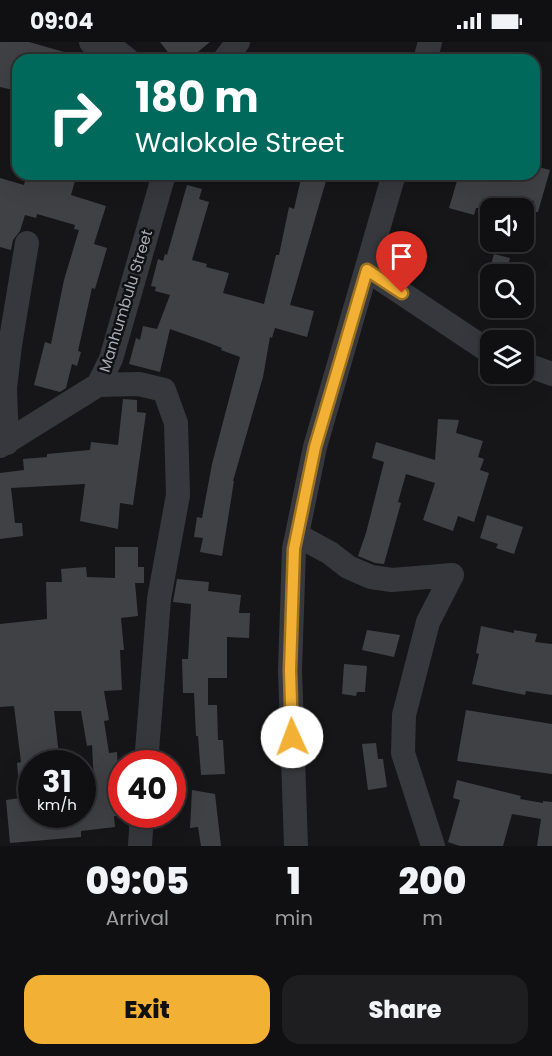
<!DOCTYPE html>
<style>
:root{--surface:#101012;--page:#1e1e20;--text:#f1f3f6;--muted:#9c9d9f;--line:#303032;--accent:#f2b134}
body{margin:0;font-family:Poppins,sans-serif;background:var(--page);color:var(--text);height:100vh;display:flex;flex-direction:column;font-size:22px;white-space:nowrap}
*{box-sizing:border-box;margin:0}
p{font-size:20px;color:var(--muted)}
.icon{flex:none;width:33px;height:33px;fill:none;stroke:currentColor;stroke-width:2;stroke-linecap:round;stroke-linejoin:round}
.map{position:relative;height:804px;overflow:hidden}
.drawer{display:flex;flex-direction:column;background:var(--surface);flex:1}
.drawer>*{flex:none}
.guide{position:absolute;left:12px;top:12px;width:528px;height:126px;border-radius:18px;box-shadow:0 6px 24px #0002,0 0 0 2px var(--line);background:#00695c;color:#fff;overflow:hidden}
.fabs{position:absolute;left:480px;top:156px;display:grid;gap:12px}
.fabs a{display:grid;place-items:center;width:54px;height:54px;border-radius:12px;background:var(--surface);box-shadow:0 6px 24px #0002,0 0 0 2px var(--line);font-size:30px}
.speed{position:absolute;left:18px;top:708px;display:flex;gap:12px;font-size:30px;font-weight:700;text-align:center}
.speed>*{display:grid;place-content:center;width:78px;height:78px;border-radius:50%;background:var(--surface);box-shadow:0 6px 24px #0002,0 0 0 2px var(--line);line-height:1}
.speed small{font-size:15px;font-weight:400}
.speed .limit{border:9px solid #d22;background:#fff;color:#111}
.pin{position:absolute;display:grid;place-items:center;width:51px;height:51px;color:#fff;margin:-62px -26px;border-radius:50% 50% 50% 0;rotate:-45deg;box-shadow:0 0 6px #0007}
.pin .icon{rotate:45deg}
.me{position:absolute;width:66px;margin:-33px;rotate:358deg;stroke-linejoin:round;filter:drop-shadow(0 0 4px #0008)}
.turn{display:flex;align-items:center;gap:21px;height:126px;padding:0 24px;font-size:27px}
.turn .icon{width:78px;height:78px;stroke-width:2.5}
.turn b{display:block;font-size:42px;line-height:51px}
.eta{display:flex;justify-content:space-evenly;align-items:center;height:102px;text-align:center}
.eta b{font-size:36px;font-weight:800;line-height:42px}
.primary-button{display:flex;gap:12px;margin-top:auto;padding:12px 24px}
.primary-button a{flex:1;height:69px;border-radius:18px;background:var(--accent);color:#111;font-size:24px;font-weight:800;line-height:69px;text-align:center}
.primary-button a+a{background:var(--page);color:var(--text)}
.status{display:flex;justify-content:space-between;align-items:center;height:42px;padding:0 30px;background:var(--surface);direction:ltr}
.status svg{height:16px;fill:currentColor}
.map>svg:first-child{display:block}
.building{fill:#404145;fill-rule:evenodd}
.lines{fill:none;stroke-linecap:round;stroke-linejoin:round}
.minor{stroke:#37383d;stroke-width:24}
.route-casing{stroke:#9d7322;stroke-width:15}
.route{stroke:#f2b134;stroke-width:10}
.labels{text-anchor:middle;stroke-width:5;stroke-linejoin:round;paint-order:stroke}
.street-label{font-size:15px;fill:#a8adb8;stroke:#111113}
</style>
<div class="status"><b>09:04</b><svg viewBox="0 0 49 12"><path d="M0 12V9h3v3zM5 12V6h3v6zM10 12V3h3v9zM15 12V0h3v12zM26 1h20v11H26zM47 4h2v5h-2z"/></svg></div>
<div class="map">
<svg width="552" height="804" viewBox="0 0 552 804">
<rect width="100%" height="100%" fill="#161618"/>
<!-- building -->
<path class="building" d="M0 0H29L78 14 77 18H18V49L0 45Z
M160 0H210L188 18H174Z
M534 124 550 128 538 170H534V159L525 157 524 160 515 157 512 166H476L474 173 449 166 459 132H534Z
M27 132H77L71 153 106 164 94 202 107 206 95 247 92 246 78 309 81 310 77 324 72 322 66 346 60 350 34 343 45 300 51 302 64 238 79 188 74 187 75 183 37 172 36 176 25 173 20 189 13 198 11 208 0 205V136L24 143Z
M302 132H328L290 263 314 269 307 295 275 286 272 296 270 295 263 335 233 439H234L222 514 200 510 203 496 194 495 197 475 202 476 212 422 240 315 221 308 222 306 204 299 170 287 160 330 129 322 136 296 140 298 143 284 157 287 170 253 155 249 156 245 151 244 158 217 163 219 165 212 167 213 187 143 202 147 199 157 209 160 192 218 207 222 206 225 229 231 223 251 264 262 276 213H279L289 165 294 167Z
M494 212 510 216 506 232 489 229Z
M123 357 137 358V370L146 371 133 463 120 461 118 487 80 479 85 442 11 446 15 481H22L23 494 0 497V431L24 428 23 417 47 415V412L90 408 91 400 118 403Z
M438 377 459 378 456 391 483 399 478 415 484 417 480 428 489 431 474 480 458 474 453 489 423 478 435 441 406 432 398 460 401 461 384 522 375 521 358 514 366 491 384 420 372 416 376 400 435 418Z
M487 473 523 485 514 512 496 506 498 502 480 496Z
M115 505H138V525H144V541H135L138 574 121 576 124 608H120L122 648 104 649 109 678 104 679 109 711 117 710 118 729H122V774H114L115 785 81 789V795L10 801 6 758 20 756 17 721 21 720 14 664 0 665V582L47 577 46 540H62L61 527 86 525 87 535 115 536ZM54 669H81L87 704 92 703 94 743 82 744V772H32V722H60Z
M177 537 209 540 208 549 241 553 239 571H250L249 596 227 595V636H208V663H217L218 698H223L225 732 201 733 198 694H196L194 651H183L182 617H188L191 562 173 560Z
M481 584 514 591V588L537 592 535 600 552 602V653L526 649 525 653 472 642 479 612 476 611Z
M367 588 400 593 394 615 362 608Z
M344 622 367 624 365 650H357L356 654 342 652Z
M466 668 552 682V732L457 719Z
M376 701 378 717H383L387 745 368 748 362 702Z
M457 738 521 754 520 757 543 761V759L552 760V804H537L541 777 512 772 503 804H460L448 800 460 758 453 756Z
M192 748 215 752 221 804H201L198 785 190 786Z"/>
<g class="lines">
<!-- minor -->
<path class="minor" d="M91 0 114 7 128 18
M224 18 238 0
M425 18 430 0
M367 228 490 310
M524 322 552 332
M98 343 139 342 164 348 176 381 178 453 159 557 146 722
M7 401 5 346 10 303 27 201
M0 404 98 343 111 317 164 132
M297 493 330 511 348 525 371 535 392 538 452 533
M140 804 142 772
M296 804 290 628 294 507 315 405 394 132
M433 804 403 711 404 673 428 580 452 533"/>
</g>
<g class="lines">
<!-- route casing -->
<g class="route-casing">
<path id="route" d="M292 695 290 628 294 507 315 405 367 228 402 251"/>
</g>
<!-- route -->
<use href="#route" class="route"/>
</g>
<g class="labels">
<!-- street labels -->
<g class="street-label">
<text transform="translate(126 259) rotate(-73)" y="5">Manhumbulu Street</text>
</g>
</g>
</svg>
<div class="fabs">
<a><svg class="icon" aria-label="sound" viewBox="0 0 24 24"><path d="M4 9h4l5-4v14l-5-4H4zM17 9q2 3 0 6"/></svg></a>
<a><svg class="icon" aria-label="search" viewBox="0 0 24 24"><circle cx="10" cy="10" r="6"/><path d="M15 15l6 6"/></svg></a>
<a><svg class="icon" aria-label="layers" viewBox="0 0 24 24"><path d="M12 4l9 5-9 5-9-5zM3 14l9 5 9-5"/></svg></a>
</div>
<div class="speed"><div>31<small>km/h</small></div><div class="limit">40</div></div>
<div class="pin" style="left:402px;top:251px;background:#d93025"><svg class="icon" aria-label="arrive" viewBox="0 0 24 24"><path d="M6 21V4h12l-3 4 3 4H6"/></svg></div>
<svg class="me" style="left:292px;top:695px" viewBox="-20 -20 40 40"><circle r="19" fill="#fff"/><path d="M0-13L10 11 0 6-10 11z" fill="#f2b134"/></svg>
<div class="guide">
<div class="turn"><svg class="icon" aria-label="right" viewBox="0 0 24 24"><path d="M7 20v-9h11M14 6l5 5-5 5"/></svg><div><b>180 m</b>Walokole Street</div></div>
</div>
</div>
<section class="drawer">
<div class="eta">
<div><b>09:05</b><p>Arrival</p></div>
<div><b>1</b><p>min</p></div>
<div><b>200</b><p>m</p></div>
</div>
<div class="primary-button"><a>Exit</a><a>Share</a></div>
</section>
